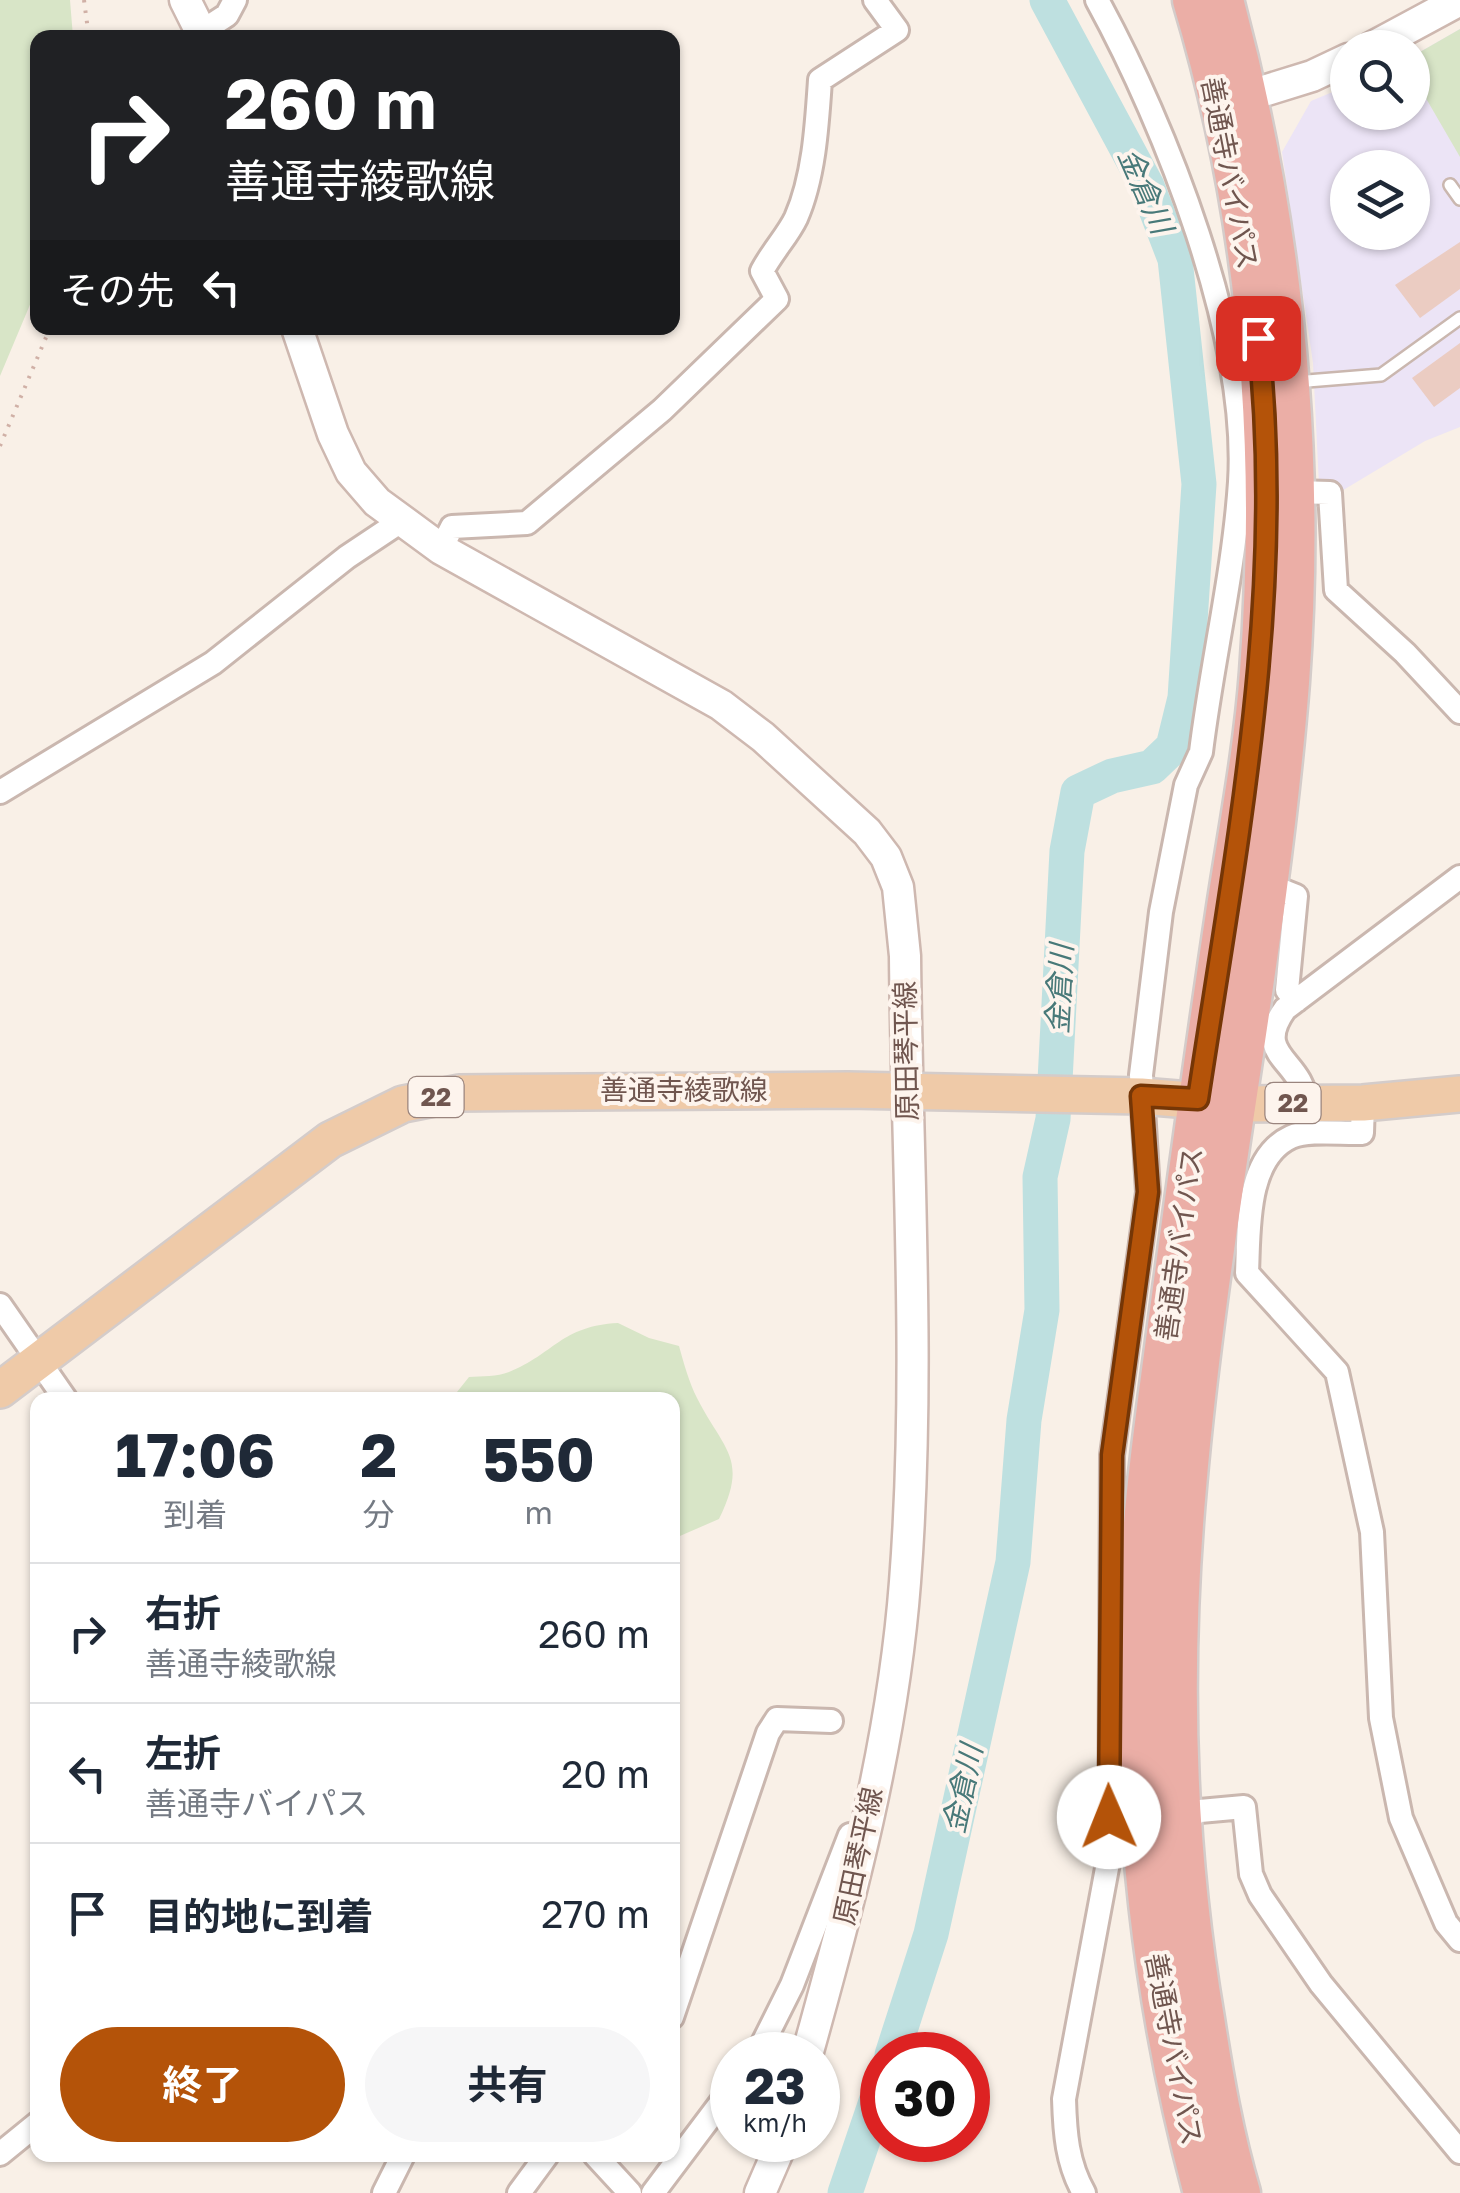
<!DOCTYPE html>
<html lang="ja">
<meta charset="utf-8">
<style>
:root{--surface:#fff;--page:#f6f6f7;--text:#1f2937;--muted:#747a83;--line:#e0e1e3;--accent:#b45309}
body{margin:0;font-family:"Golos Text","Noto Sans JP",sans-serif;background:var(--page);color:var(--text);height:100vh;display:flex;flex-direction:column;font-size:38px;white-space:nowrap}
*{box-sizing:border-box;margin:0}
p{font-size:32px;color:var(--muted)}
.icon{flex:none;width:55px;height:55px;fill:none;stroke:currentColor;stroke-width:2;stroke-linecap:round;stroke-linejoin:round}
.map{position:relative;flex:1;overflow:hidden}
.sheet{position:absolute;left:30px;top:1392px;width:650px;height:770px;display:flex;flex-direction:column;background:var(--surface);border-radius:20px;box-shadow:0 2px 8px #0004}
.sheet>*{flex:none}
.top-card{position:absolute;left:30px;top:30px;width:650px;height:305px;border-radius:20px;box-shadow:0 2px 8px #0004;background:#202124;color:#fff;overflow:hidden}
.tools{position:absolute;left:1330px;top:30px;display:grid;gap:20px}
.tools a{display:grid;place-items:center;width:100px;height:100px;border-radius:50%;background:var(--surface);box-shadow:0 2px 8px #0004;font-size:50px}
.speed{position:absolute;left:710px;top:2032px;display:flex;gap:20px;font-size:50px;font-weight:700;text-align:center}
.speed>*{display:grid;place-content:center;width:130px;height:130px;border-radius:50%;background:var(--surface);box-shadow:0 2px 8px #0004;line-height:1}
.speed small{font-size:25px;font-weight:400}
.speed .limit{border:15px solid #d22;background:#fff;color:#111}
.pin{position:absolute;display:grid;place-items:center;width:85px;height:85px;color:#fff;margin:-42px;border-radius:20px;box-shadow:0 5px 15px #0006}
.me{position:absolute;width:110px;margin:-55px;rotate:359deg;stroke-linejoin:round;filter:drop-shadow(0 0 8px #0008)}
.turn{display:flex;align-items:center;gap:35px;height:210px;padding:0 30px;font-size:45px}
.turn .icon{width:130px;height:130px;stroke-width:2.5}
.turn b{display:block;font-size:70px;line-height:85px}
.then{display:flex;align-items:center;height:95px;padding:0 30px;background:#0003;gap:20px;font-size:38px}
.eta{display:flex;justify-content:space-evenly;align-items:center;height:170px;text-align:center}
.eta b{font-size:60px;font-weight:700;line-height:70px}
.action{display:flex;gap:20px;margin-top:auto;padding:20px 30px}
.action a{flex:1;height:115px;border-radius:60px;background:var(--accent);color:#fff;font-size:40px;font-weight:700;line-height:115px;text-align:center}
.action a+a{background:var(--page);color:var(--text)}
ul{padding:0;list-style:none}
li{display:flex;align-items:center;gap:30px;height:140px;padding:0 30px;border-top:2px solid var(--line)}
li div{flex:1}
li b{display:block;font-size:38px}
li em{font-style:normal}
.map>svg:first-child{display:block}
.education{fill:#ece4f6;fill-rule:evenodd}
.green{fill:#d8e5c7}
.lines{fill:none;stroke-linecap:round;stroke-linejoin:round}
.river{stroke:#bee0e0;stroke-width:35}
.building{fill:#ebccc2}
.lane-casing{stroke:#cab7af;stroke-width:16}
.street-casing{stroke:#cab7af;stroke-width:28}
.secondary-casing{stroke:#ceb8b0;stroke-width:35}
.primary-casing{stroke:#d4ccca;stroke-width:40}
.highway-casing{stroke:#d4ccca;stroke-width:45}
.path{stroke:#d0b0a6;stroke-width:4;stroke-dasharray:2.5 8;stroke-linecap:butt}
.lane{stroke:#fff;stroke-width:11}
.street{stroke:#fff;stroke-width:22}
.secondary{stroke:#fff;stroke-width:30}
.primary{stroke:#efcaa8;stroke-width:35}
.highway{stroke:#ebaea6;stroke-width:40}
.route-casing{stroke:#753606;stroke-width:25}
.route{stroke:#b45309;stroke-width:18}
.labels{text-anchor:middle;stroke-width:8;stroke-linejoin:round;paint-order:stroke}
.shield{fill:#fdf4ed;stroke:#9a857e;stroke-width:2.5}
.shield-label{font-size:25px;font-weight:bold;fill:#70564f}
.street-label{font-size:28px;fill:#70564f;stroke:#fdf4ed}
.water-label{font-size:30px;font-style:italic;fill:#487979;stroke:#fdf4ed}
</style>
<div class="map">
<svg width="1460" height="2193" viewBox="0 0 1460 2193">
<rect width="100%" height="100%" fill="#f9f0e7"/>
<!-- education -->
<path class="education" d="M1460 29V427L1425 441 1335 495 1319 485 1313 363 1282 152 1311 101 1347 86 1348 112H1412L1413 56ZM1348 168H1412V232H1348Z"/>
<!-- green -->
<path class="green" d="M0 0H70L73 37 38 38 37 288 0 376Z
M1460 29V157L1413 76V56Z
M618 1323 649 1338 679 1346C684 1364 689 1382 697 1398 724 1451 749 1458 719 1519L673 1539 672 1400 453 1397 469 1377C482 1376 497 1377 509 1372 554 1354 561 1326 618 1323Z"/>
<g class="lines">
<!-- river -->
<path class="river" d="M892 2055 931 1934 1013 1562 1024 1420 1042 1310 1040 1177 1053 1119 1067 851 1078 792 1112 776 1152 767 1173 747 1185 698 1199 484 1175 259 1147 186 1047 0
M845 2193 882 2084"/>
</g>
<!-- building -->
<path class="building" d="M1460 242V289L1420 318 1395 285Z
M1460 343V388L1434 407 1412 378Z"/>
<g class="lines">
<!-- lane casing -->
<g class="lane-casing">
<path id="lane" d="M1450 185 1460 199
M1295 382 1381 375 1460 318"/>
</g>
<!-- street casing -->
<g class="street-casing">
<path id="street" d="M201 32 227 15 235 0
M1295 492 1330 493 1336 590 1405 653 1460 712
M441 549 452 527 527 523 662 410 777 299 762 271C772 252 788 235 796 218 814 177 817 125 820 80L897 30 875 0
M0 792 213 663 347 557 401 521
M1266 884 1296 896 1287 990 1296 1001
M1363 1103 1362 1133C1342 1134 1309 1129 1291 1137 1245 1158 1249 1231 1247 1273L1337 1372 1372 1532 1381 1718 1401 1818 1446 1923 1460 1940
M1306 1104C1304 1059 1251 1057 1285 1009L1460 877
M0 1305 66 1400
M1172 1824 1200 1811 1244 1807 1251 1874 1260 1895 1321 1984 1460 2152
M672 2017 768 1733 777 1719 831 1721
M757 2055 792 1985 850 1835
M0 2154 38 2123
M595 2155 630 2193
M384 2193 403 2155
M519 2193 547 2155
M653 2193 732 2088
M1084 2193C1067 2163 1065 2133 1064 2099L1110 1852 1112 1455 1148 1192 1141 1075 1161 912 1186 785 1201 752C1212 662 1234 572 1240 482 1249 337 1166 126 1097 0"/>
</g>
<!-- secondary casing -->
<g class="secondary-casing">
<path id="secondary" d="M185 0 204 38
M1371 48 1460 0
M1228 102 1312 76 1348 59
M297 328 333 434 351 472 377 502 441 549 721 705 763 737 867 832 886 857 898 887 905 956C907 1164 921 1375 905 1582 893 1742 850 1901 807 2055
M760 2193 783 2140"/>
</g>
<!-- primary casing -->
<g class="primary-casing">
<path id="primary" d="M0 1390 330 1140 403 1104 459 1093 848 1090 1141 1096 1238 1104 1363 1103 1460 1094"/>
</g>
<!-- highway casing -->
<g class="highway-casing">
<path id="highway" d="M1193 0C1258 217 1277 446 1260 672 1254 753 1238 834 1226 914 1206 1046 1188 1178 1170 1311 1159 1395 1146 1480 1141 1565 1128 1776 1149 1989 1204 2193
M1223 0C1283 224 1306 451 1289 682 1268 952 1209 1218 1186 1487 1170 1665 1174 1843 1204 2019 1213 2077 1223 2136 1240 2193"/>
</g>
<!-- path -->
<path class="path" d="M84 0 89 38
M0 446 50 328"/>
<!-- lane -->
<use href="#lane" class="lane"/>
<!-- street -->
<use href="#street" class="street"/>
<!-- secondary -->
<use href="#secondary" class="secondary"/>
<!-- primary -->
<use href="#primary" class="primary"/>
<!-- highway -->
<use href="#highway" class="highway"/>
</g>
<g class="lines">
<!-- route casing -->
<g class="route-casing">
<path id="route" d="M1109 1817 1112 1455 1148 1192 1141 1096 1198 1099C1236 847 1287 594 1258 338"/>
</g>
<!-- route -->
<use href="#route" class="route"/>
</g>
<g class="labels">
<!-- shield labels -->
<g class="shield">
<rect x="408.5" y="1077" width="55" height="40" rx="8"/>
<rect x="1265.5" y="1083" width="55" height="40" rx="8"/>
</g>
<g class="shield-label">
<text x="436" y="1106">22</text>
<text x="1293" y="1112">22</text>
</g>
<!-- street labels -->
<g class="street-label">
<text transform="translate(1230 173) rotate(79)" y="10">善通寺バイパス</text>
<text transform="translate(906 1051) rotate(-91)" y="10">原田琴平線</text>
<text x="684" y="1100">善通寺綾歌線</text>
<text transform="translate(1179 1244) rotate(-82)" y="10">善通寺バイパス</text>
<text transform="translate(858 1856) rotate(-78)" y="10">原田琴平線</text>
<text transform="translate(1174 2049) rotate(79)" y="10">善通寺バイパス</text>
</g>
<!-- water labels -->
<g class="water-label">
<text transform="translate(1145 191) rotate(66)" y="10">金倉川</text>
<text transform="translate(1060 989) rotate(-87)" y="10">金倉川</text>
<text transform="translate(963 1789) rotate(-78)" y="10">金倉川</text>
</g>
</g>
</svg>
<div class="tools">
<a><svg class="icon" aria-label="search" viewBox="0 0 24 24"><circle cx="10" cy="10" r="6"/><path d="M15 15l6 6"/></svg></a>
<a><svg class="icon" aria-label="layers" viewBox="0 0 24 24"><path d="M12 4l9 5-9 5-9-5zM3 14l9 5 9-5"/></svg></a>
</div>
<div class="speed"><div>23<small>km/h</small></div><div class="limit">30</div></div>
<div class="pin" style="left:1258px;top:338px;background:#d93025"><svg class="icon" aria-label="arrive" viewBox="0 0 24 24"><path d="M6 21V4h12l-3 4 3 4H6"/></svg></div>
<svg class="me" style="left:1109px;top:1817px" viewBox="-20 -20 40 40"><circle r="19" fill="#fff"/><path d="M0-13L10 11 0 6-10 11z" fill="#b45309"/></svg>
<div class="top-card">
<div class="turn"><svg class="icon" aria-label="right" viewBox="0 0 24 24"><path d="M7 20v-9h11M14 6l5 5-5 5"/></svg><div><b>260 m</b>善通寺綾歌線</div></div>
<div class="then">その先<svg class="icon" aria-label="left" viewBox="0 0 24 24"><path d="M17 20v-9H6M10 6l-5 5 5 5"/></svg></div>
</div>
<section class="sheet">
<div class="eta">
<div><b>17:06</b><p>到着</p></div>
<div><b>2</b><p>分</p></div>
<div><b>550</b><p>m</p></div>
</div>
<ul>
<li><svg class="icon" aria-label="right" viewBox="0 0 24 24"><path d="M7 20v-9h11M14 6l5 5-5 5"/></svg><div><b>右折</b><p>善通寺綾歌線</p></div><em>260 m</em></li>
<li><svg class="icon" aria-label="left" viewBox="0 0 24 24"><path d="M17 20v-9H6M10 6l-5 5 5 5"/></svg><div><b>左折</b><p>善通寺バイパス</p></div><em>20 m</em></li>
<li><svg class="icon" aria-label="arrive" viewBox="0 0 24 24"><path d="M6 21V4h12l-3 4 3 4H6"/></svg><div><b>目的地に到着</b></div><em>270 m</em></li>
</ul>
<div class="action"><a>終了</a><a>共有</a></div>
</section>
</div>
